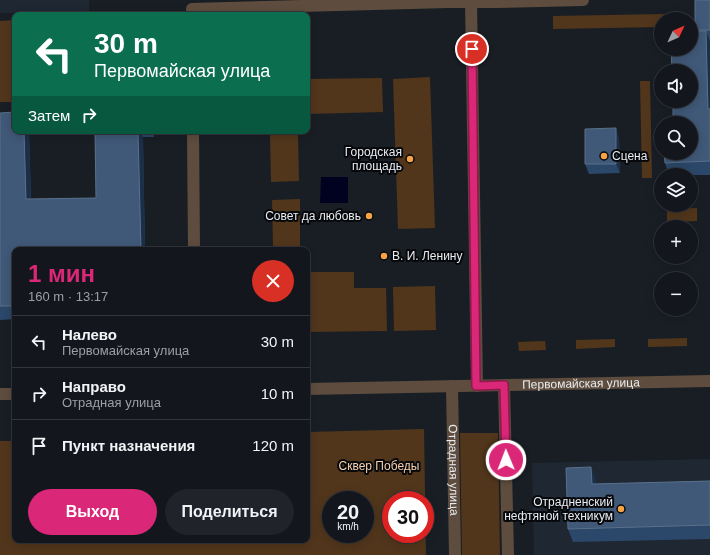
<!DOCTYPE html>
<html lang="ru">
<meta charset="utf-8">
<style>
:root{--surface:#13161c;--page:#202329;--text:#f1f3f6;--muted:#9d9fa3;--line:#32353b;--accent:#db2777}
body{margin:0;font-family:Helvetica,sans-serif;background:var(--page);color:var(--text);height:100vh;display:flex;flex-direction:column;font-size:15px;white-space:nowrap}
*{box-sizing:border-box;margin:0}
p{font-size:13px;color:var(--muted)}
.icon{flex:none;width:22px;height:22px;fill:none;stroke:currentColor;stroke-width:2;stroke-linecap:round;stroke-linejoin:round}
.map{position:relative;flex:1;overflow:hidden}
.details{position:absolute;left:12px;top:247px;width:298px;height:296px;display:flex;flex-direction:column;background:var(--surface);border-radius:8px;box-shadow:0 2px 10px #0003,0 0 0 1px var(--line)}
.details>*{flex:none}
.top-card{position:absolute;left:12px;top:12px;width:298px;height:122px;border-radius:8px;box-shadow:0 2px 10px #0003,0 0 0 1px var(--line);background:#0b6e4f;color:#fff;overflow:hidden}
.needle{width:26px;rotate:46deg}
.fabs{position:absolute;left:654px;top:12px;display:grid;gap:8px}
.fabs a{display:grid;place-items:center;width:44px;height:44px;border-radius:50%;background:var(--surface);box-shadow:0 2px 10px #0003,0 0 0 1px var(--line);font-size:20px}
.speed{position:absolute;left:322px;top:491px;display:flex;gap:8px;font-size:20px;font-weight:700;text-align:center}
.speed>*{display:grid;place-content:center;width:52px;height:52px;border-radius:50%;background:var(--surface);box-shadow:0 2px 10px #0003,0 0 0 1px var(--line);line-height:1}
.speed small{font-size:10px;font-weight:400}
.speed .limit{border:6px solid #d22;background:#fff;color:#111}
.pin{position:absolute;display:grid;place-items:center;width:34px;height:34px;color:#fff;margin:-17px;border:2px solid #fff;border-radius:50%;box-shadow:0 1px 4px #0007}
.me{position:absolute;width:44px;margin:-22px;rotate:359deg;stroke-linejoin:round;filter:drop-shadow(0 0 3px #0008)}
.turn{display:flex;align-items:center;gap:14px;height:84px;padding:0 16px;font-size:18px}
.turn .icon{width:52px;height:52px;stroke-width:2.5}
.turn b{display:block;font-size:28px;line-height:34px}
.then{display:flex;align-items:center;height:38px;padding:0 16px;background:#0003;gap:8px;font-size:15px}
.round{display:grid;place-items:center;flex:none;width:42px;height:42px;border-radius:21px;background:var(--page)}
.overview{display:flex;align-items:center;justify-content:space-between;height:68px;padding:0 16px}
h1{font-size:24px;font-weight:700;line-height:30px;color:var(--accent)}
.action{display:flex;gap:8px;margin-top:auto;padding:8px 16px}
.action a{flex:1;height:46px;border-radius:24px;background:var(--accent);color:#fff;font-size:16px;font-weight:700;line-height:46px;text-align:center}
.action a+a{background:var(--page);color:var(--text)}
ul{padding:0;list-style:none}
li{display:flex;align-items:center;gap:12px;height:52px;padding:0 16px;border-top:1px solid var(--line)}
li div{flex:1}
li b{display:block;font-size:15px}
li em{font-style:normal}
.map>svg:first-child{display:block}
.built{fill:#1e2732}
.green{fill:#51361b;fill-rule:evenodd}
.water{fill:#000220}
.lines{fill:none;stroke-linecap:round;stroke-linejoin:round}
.minor{stroke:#5e4d3e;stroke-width:12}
.wall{fill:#2b4769}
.shaded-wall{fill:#1b2f48}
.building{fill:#405978;stroke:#5a708a}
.route-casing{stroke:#8e194d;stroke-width:10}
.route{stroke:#db2777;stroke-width:7}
.poi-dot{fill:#f6a247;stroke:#06080b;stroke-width:1.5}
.labels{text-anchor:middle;stroke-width:4;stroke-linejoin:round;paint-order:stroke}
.poi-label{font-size:12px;fill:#e8ecf0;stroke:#06080b;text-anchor:end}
.street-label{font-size:12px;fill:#e8ecf0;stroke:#06080b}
.park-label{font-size:12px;fill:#f6d0ae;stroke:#06080b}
</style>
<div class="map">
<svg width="710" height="555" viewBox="0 0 710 555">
<rect width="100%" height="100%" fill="#191e25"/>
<!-- built -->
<path class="built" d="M0 0H89V13H0Z
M710 459V555H534L532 463Z"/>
<!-- green -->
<path class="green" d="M664 14V19H661V27L553 29V16Z
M15 20V102H0V21Z
M430 77 435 228 398 229 393 79Z
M382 78 383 112 307 114V79Z
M640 81H650L652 178H642Z
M270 134H298L299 181 271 182Z
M300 199V247H273L272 200Z
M697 208V221L667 222V209Z
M307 272H354V288H386L387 331 307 332Z
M435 286 436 330 394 331 393 287Z
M687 338V346L648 347V339Z
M615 339V347L576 349V340Z
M545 341 546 350 519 351 518 342Z
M424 429 426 555H0V441H15V540H307V432ZM331 500H365V534H331ZM391 500H425V534H391Z
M460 433H498L500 555H462Z"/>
<!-- water -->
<path class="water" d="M321 177H348V203H320Z"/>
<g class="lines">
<!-- minor -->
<g class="minor">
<path d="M471 0 477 386"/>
<path d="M192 15V9L448 2H495L583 0"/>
<path d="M193 131 194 250"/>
<path d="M504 385 508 555"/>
<path id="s1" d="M452 386 455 555"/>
<path id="s2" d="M307 389 710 381"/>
<path d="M0 394H15"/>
</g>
</g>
<!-- wall -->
<path class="wall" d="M710 0V175H669L665 163 691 153 695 30Z
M0 113 15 131H29L31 199 96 198 95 131H154V137H143L145 250H15V319L0 320Z
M619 138 620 173 589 174 585 164Z
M591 467 596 481V484L710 481V539L573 542 568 529Z"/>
<!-- shaded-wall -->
<path class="shaded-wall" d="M706 31 710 41V113L708 109Z
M616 128 619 138 620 173 616 164Z
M24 131H29L31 213 26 199Z
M138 131H140L143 137 145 250H141Z
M152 131H154V137Z
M591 467 596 481 597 497 592 484Z"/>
<!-- building -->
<path class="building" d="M695 0H710V30H695Z
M691 31H706L708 109H710V161L665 163 664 153H691V123H673V101H691V71H672L671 49H691Z
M15 112V131H24L26 199 96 198 95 131H138L141 250H15V306H0V113Z
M616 128V164H585V129Z
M591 467 592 484 710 481V525L568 529 566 468Z"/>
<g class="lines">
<!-- route casing -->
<g class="route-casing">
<path id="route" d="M472 49 476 386 504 385 506 460"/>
</g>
<!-- route -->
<use href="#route" class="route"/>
</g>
<!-- markers -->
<g class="poi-dot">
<circle cx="604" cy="156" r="4"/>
<circle cx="410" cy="159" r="4"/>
<circle cx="369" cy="216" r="4"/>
<circle cx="384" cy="256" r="4"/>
<circle cx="621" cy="509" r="4"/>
</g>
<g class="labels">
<!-- poi labels -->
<g class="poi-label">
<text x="402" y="156">Городская<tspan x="402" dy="14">площадь</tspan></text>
<text x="612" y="160" text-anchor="start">Сцена</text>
<text x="361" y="220">Совет да любовь</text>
<text x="392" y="260" text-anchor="start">В. И. Ленину</text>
<text x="613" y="506">Отрадненский<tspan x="613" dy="14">нефтяной техникум</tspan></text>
</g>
<!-- street labels -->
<g class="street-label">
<text dy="4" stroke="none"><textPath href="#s2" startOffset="274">Первомайская улица</textPath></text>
<text dy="4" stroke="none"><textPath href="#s1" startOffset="84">Отрадная улица</textPath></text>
</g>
<!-- park labels -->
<g class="park-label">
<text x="379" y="470">Сквер Победы</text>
</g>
</g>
</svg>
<div class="fabs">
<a><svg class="needle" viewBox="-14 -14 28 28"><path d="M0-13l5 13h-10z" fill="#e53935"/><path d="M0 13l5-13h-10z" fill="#9d9fa3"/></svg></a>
<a><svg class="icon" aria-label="sound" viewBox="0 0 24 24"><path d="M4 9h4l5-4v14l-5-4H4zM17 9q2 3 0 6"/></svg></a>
<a><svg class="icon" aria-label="search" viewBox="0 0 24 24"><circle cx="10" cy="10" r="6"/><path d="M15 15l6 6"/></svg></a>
<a><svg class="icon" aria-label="layers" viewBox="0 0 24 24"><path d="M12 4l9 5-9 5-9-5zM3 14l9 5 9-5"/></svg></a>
<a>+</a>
<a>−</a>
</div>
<div class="speed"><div>20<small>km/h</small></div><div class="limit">30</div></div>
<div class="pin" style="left:472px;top:49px;background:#d93025"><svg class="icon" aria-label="arrive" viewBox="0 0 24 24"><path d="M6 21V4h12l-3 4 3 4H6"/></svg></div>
<svg class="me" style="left:506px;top:460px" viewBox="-20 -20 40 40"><circle r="17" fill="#db2777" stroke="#fff" stroke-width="3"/><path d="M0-11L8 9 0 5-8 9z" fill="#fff"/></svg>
<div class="top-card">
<div class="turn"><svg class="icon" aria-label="left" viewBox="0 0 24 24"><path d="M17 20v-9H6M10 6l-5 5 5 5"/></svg><div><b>30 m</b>Первомайская улица</div></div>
<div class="then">Затем<svg class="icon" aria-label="right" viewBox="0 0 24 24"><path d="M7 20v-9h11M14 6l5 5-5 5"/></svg></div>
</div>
<section class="details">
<div class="overview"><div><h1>1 мин</h1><p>160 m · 13:17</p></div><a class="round" style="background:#d93025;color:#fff"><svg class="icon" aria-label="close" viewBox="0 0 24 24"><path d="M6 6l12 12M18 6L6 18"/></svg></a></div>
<ul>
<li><svg class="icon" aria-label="left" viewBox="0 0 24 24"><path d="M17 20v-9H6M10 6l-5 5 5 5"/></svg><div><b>Налево</b><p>Первомайская улица</p></div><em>30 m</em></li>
<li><svg class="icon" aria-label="right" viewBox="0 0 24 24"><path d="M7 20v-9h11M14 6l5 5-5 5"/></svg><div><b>Направо</b><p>Отрадная улица</p></div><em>10 m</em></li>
<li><svg class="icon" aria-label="arrive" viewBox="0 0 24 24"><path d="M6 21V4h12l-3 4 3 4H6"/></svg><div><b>Пункт назначения</b></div><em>120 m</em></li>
</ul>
<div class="action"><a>Выход</a><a>Поделиться</a></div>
</section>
</div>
